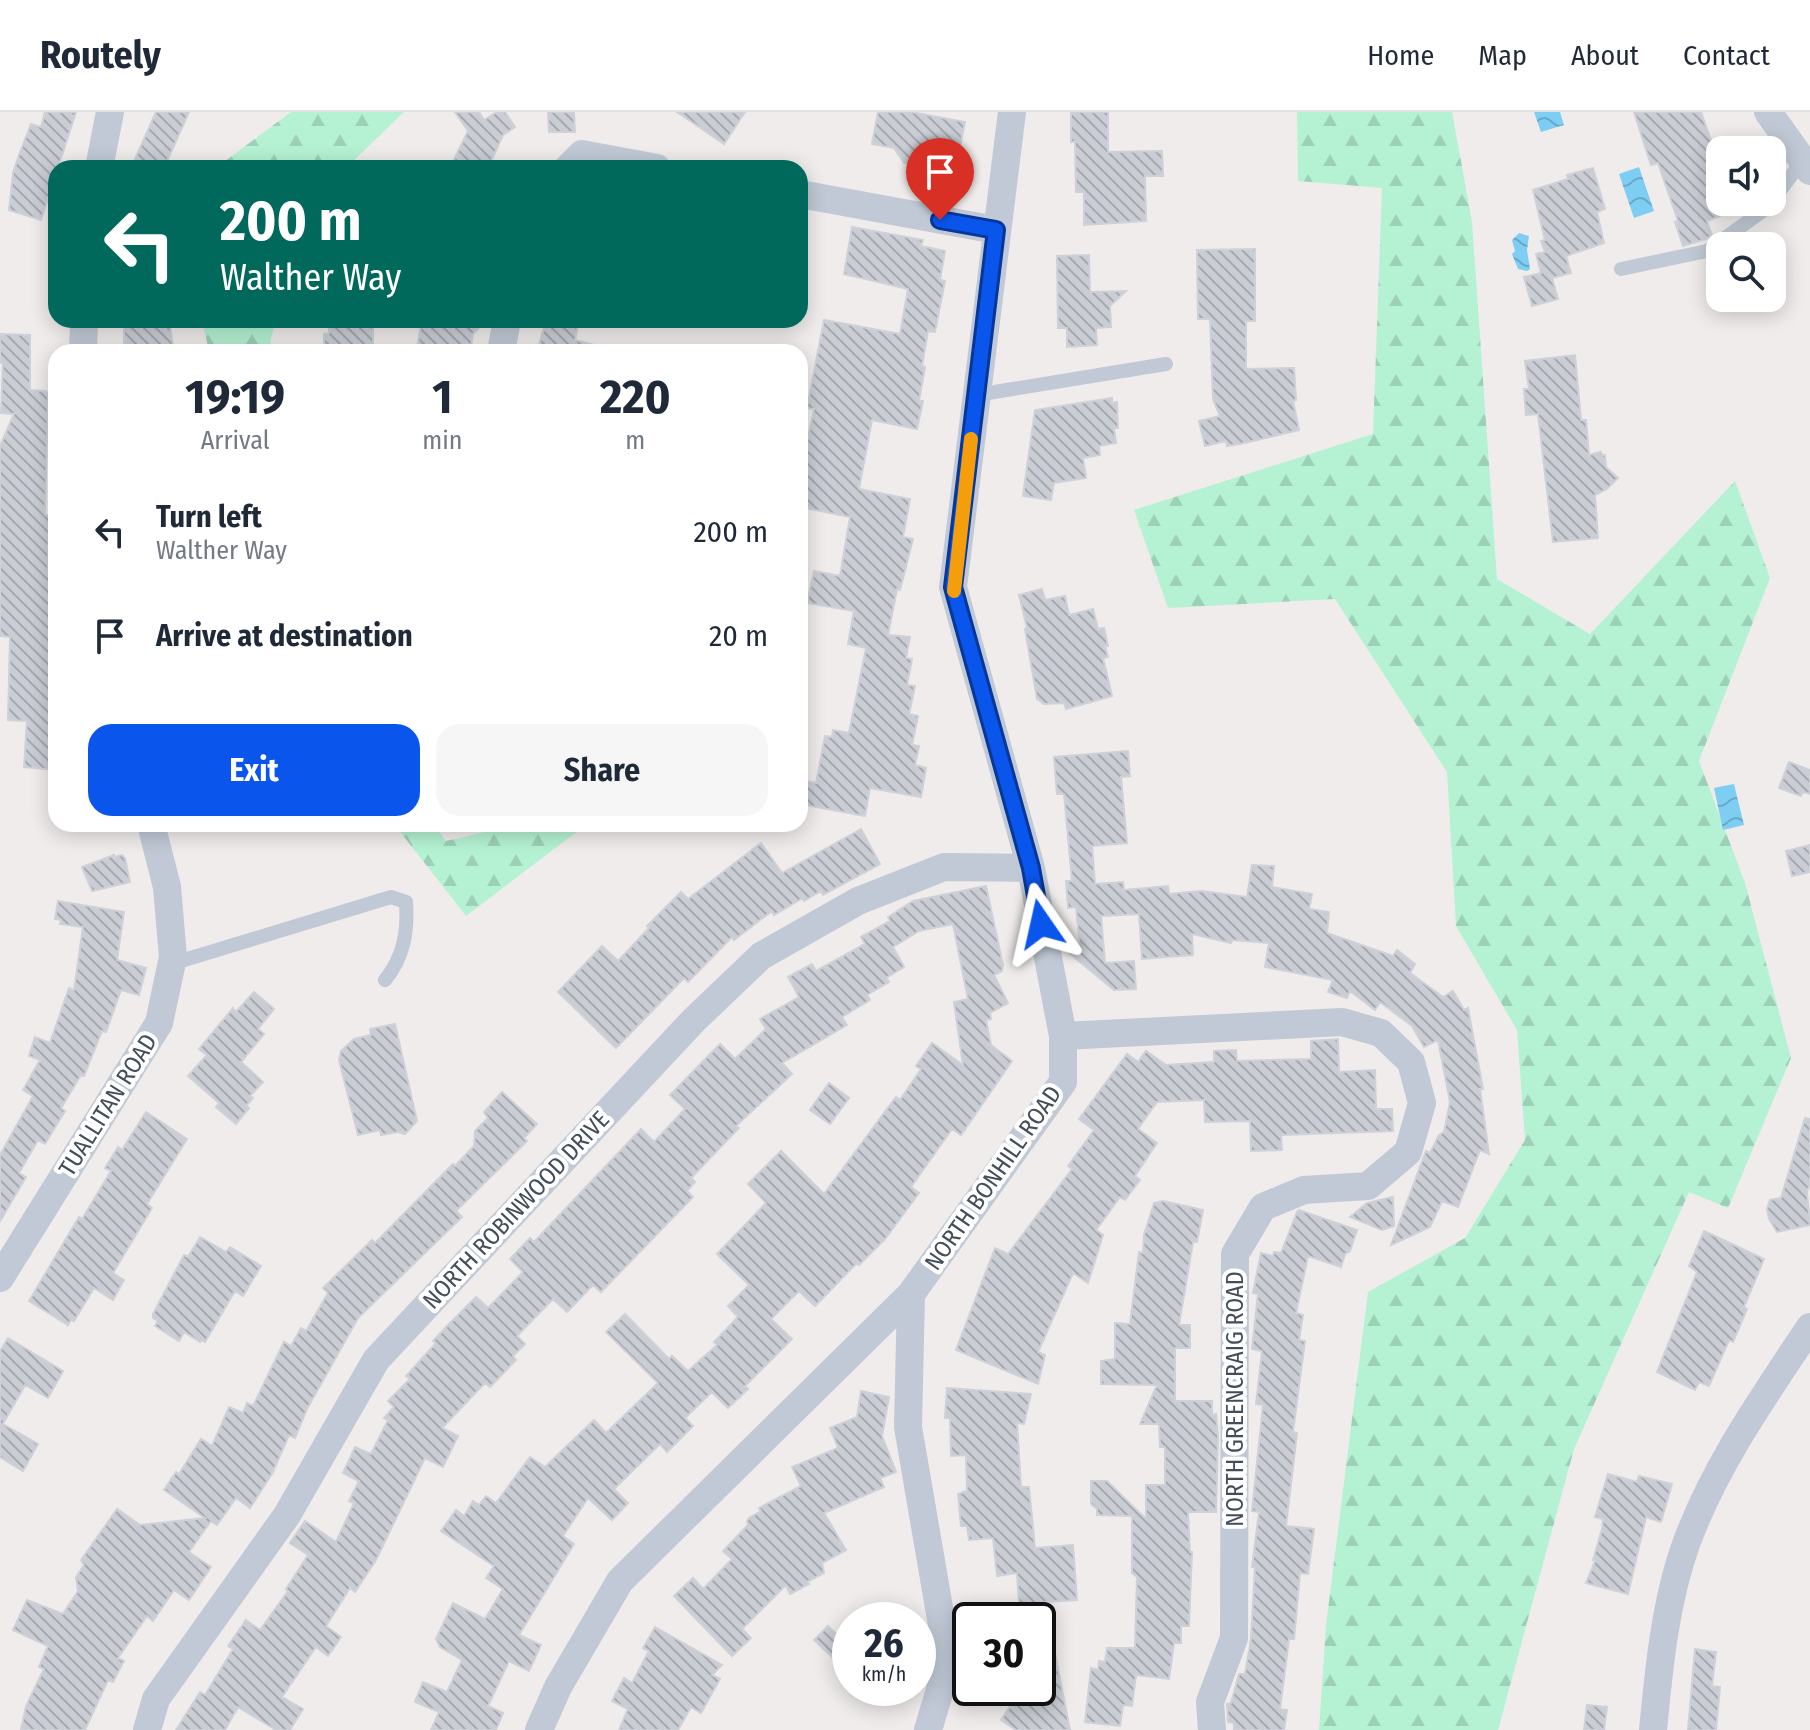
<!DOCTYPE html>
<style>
:root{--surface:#fff;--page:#f6f6f7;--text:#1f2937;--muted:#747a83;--line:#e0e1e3;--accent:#0a55eb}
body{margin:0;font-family:"Fira Sans Condensed",sans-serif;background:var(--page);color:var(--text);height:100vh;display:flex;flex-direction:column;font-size:30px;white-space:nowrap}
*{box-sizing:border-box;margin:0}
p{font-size:26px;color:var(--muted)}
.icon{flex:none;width:44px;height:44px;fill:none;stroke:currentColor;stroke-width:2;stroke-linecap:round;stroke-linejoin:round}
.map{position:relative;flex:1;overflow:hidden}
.sheet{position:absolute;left:48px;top:232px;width:760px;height:488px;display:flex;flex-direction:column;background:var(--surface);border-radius:24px;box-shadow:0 4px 20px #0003}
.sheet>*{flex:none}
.guide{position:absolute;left:48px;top:48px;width:760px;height:168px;border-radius:24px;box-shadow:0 4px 20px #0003;background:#00695c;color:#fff;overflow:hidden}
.fabs{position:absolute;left:1706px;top:24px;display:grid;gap:16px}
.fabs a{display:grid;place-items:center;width:80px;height:80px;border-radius:16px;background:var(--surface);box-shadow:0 4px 20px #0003;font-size:40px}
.speed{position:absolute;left:832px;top:1490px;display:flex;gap:16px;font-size:40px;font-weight:700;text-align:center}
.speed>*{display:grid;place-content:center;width:104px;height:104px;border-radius:50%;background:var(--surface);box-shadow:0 4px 20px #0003;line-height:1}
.speed small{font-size:20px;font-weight:400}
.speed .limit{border:4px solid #111;border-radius:12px;background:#fff;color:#111}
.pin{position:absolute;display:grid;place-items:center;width:68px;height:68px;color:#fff;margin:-82px -34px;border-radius:50% 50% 50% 0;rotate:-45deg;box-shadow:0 0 8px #0007}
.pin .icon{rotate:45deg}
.me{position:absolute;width:88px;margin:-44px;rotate:349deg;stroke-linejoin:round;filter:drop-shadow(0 0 6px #0008)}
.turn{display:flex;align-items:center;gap:28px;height:168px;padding:0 40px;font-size:36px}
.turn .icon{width:104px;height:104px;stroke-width:2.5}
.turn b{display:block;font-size:56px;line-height:68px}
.eta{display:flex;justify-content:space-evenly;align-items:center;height:136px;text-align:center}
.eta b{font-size:48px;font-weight:700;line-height:56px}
.cta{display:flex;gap:16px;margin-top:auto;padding:16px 40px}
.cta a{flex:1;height:92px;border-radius:24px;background:var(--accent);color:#fff;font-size:32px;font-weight:700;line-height:92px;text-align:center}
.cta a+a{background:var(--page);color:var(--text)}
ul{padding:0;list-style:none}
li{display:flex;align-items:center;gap:24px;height:104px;padding:0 40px}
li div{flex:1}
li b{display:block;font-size:30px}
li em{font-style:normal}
header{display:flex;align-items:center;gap:48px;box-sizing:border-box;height:112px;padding:0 40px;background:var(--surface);border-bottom:2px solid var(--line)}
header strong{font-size:38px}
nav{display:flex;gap:44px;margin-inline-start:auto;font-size:28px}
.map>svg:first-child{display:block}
.forest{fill:url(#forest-firs)}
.water{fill:url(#water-waves)}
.building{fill:url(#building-back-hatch);stroke:#cfd1d8;stroke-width:2}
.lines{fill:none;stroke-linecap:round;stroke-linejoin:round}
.lane{stroke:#c0c9d5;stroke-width:14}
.street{stroke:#c0c9d5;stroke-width:28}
.route-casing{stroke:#063799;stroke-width:20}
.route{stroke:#0a55eb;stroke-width:14}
.slow{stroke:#f59e0b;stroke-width:14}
.labels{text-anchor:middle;stroke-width:8;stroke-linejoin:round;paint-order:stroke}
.street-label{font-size:24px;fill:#434d5b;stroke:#fff}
</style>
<header>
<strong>Routely</strong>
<nav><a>Home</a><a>Map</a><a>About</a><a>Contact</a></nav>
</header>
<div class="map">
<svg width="1810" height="1618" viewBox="0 0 1810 1618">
<defs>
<pattern id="forest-firs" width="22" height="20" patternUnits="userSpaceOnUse" patternTransform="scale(2)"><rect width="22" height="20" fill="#b5f2d3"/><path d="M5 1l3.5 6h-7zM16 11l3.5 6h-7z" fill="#9dd1b7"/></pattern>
<pattern id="water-waves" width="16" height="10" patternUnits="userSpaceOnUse" patternTransform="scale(2)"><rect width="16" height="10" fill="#7ecef3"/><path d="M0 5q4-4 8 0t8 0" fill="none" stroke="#69a9c8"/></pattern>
<pattern id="building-back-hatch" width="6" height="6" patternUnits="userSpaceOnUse" patternTransform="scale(2)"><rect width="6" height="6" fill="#cacdd4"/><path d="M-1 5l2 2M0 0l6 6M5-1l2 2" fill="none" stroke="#a6a9af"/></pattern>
</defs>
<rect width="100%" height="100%" fill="#efeceb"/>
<!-- forest -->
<path class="forest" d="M291 0H404L346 56H223L224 50Z
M1297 0H1452L1472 110 1497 467 1590 522 1735 369 1770 466 1699 649 1745 771 1791 946 1728 1096 1689 1080 1574 1337 1498 1618H1319L1326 1513 1368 1180 1465 1126 1525 1028 1517 918 1456 814 1447 660 1335 487 1168 496 1134 398 1373 322 1382 76 1298 69Z
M202 208H276L270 230 273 240H209Z
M394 712H433L446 729 519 712H587L466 804Z"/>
<!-- water -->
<path class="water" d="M1534 0H1560L1564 13 1541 20Z
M1639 55 1654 99 1634 106 1619 62Z
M1519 121 1529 124 1527 138 1530 157 1527 159 1518 157 1512 142 1515 139 1512 128Z
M1734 672 1744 713 1723 718 1714 676Z"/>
<!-- building -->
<path class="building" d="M45 0H76L41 108 9 98 13 61 19 43 31 12 41 15Z
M156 0H189L164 56H131Z
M455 0H479L484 8 497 0H505L515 15 503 23 488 56H450L468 19Z
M548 0H574L575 20H549Z
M677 0H745L724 32Z
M878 0H911L965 10 960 35 938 31 935 43 926 42 916 51H904L894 36 872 32Z
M1071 0H1108V40L1162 39 1163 64H1145L1146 109 1084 113V80H1076L1075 30H1071Z
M1634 0H1701L1720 54V104L1707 109 1712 123 1706 127 1683 134 1675 110 1678 109 1658 51 1651 53Z
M1593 56 1605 97 1597 100 1604 131 1566 144 1571 161 1552 166 1558 187 1532 194 1524 165 1541 161 1536 142 1545 140 1541 129 1545 128 1533 78 1568 67 1567 63Z
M852 115 923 128 921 134 945 139 940 168 945 169 935 220 928 219 922 254 925 255 919 289H923L917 317 872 308 859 377 910 387 903 425 913 427 900 478 897 477 888 523 910 525 906 546 912 547 907 573 915 574 909 602 918 604 912 633 919 634 915 653 926 656 921 685 870 676 865 704 800 692V668L816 671 825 624 832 625 833 618 849 621 866 536 848 532 854 499 807 491 814 459 840 464 850 405 800 395V364L814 297 807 296 824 208 900 222 908 177 844 162Z
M1255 137V209H1246V257L1294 256 1296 288 1293 289 1299 318 1240 332 1227 334 1226 329 1205 334 1199 309 1220 304 1213 287 1210 207H1198L1197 138Z
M1089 143 1090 180 1126 179 1110 194 1111 215 1096 216 1097 233 1067 235V216H1058L1057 144Z
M124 208H169L174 240H124Z
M329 208H373V240H324V222L329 221Z
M422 208H486L473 222 470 240H442L417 236Z
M546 208H579L575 228 594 233 593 240H537Z
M0 222 30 223V278L46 279 48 282 45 403H49L48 462H56V658L24 655 27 609 8 608 10 525 0 524V334L14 302 1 301 3 251H0Z
M1575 243 1581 308H1586L1589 343 1601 340 1602 343H1605L1606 355 1618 366 1607 377 1595 383 1598 426 1553 430 1538 302 1526 303 1524 277H1529L1525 249Z
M1112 286V291L1117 290 1118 316H1114L1116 331 1099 334 1100 343 1083 346 1086 366 1054 371 1051 388 1023 384 1035 298Z
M1042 477 1045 488 1065 484 1069 503 1093 497 1098 517 1104 516 1108 534H1105L1108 545 1103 546 1112 584 1066 597 1064 591 1044 592 1037 587 1025 517 1027 516 1019 483Z
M1128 639 1130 664 1121 665 1127 731 1092 734 1095 772 1123 770 1124 778 1168 774 1169 782 1201 779 1247 785 1252 753 1274 754 1272 775 1312 782 1309 797 1329 800 1327 821 1393 844 1397 838 1415 852 1410 861 1443 885 1453 879 1464 898 1468 896 1483 977H1480L1489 1042 1480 1038 1458 1095 1442 1089 1430 1115 1391 1133 1426 1039 1430 1041 1439 1023 1444 1020 1450 990 1438 928 1424 935 1412 914 1380 890 1375 898 1350 879 1347 886 1328 880 1333 868 1265 855 1269 831 1232 828 1231 831 1192 822 1193 843 1142 847 1139 802 1101 804 1105 851 1134 849 1136 877 1114 878 1069 841 1080 837 1076 795 1068 796 1066 769H1072L1064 682H1057L1054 645Z
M1789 650 1810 658V682L1803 680 1801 684 1779 676Z
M861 717 880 752 823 783 821 779 804 789 803 786 774 803 772 799 734 828 732 825 688 870 684 866 616 936 558 880 602 834 618 849 649 816 647 814 681 780 688 787 761 731 782 761Z
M1810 733V760L1792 764 1786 739Z
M114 743V745L122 743 125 746 130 770 92 779 82 755Z
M986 774 1003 853 1002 859 994 863 1008 891 990 901 991 907 986 908 991 933 1012 949 961 1023 952 1017 911 1075 919 1081 885 1127 859 1153 857 1151 815 1194 799 1179 771 1207 792 1227 745 1274 748 1277 728 1296 712 1280 685 1306 693 1314 667 1340 660 1332 614 1377 628 1391 612 1408 588 1386 563 1424 574 1432 519 1523 541 1533 529 1559 509 1549 488 1594 503 1601 496 1618H431L439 1600 415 1590 423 1570 447 1580 462 1548 440 1535 436 1527 453 1491 485 1507 503 1477 486 1466 494 1454 441 1419 456 1398 464 1404 473 1389 479 1393 486 1384 496 1391 530 1345 545 1355 594 1308 606 1321 658 1271 606 1220 625 1202 669 1247 672 1244 688 1259 717 1233 714 1230 738 1205 728 1194 749 1173 717 1142 766 1091 748 1072 781 1039 824 1082 896 985 900 988 921 957 916 954 932 931 963 953 954 890 968 887 953 812 919 819 893 835 904 855 886 866 889 870 867 883 870 888 842 905 847 913 782 951 792 962 736 1014 739 1016 691 1066 695 1070 687 1079 693 1085 601 1180 593 1173 567 1200 553 1187 517 1224 525 1232 513 1244 516 1248 490 1275 486 1271 481 1275 442 1316 458 1324 443 1355 425 1346 376 1448 355 1480 350 1476 326 1514 341 1525 328 1544 316 1535 282 1585 303 1597 290 1618H276L238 1595 225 1618H176L200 1580 205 1583 233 1537 228 1534 246 1508 260 1518 288 1479 286 1477 308 1443 290 1431 305 1409 336 1430 354 1391 349 1389 359 1369 343 1361 355 1335 371 1342 388 1308 384 1306 394 1295 388 1289 410 1267 406 1264 436 1231 433 1229 446 1215 476 1185 488 1196 523 1160 510 1147 530 1126 534 1130 641 1017 654 1030 685 997 670 983 720 932 735 947 766 917 760 907 799 885 788 865 812 852 816 859 865 832 861 825 890 809 888 805 913 789Z
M58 789 124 800 117 848 146 856 139 883 121 878 106 920 102 919 84 964 81 963 61 996 65 999 45 1032 38 1028 19 1061 26 1065 0 1109V1043L33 984 23 978 40 948 29 944 35 925 50 931 69 876 74 878 83 815 60 812 61 808 55 807Z
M254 880 274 897 258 917 264 922 241 950 263 970 250 984 253 986 246 994 249 996 236 1012 216 995 219 991 188 964 207 943 199 937 233 896 236 900Z
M395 912 417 1009 405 1022 398 1020 381 1023 380 1018 358 1023 339 948 341 939 354 927 371 923 370 917Z
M1338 927 1339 960 1375 958 1376 997H1392L1393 1019 1281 1023 1282 1038 1251 1039 1250 1009 1205 1010 1204 988 1157 990 1138 1017 1157 1031 1135 1064 1140 1068 1125 1088 1120 1085 1096 1118 1103 1123 1088 1171 1073 1161 1038 1240 1045 1243 1038 1272 956 1238 995 1136 1008 1142 1072 1057 1068 1054 1094 1018 1079 1007 1127 942 1138 950 1146 939 1166 953 1214 950V939L1236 938 1237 949 1311 947V929Z
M829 971 849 986 830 1012 810 998Z
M502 980 537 1012 524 1026 527 1029 456 1099 462 1105 358 1206 307 1297 295 1326 289 1323 273 1360 250 1396 236 1386 217 1413 211 1409 189 1440 211 1455 189 1488 174 1478 153 1509 147 1504 118 1546 124 1549 113 1570 108 1568 85 1618H21L26 1594 44 1557 39 1555 48 1534 13 1518 27 1488 63 1502 78 1479 76 1465 84 1453 81 1448 117 1397 140 1413 205 1406 164 1378 176 1360 179 1362 201 1327 212 1334 229 1295 243 1301 247 1291 253 1294 284 1230 291 1234 301 1216 306 1219 328 1181 323 1176 372 1128 375 1131 453 1052 455 1054 474 1034 475 1019 488 1006 484 1000Z
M146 1000 187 1027 147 1092 152 1096 113 1161 124 1168 113 1188 94 1176 74 1209 71 1208 68 1213 29 1189 79 1105 82 1107 111 1059 105 1056 118 1035 122 1038Z
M1805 1006 1810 1007V1072L1807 1080 1810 1113 1777 1120 1769 1107 1767 1097 1770 1088 1781 1086Z
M1393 1085 1394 1114 1382 1118 1350 1105 1367 1091Z
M1163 1089 1203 1098 1197 1130H1193L1179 1213H1190V1236H1175V1289H1212V1303L1216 1302 1218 1324 1216 1400H1188L1190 1440H1192L1189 1514H1181V1531H1174L1169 1567 1136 1563 1132 1594 1123 1593 1120 1614 1085 1610 1091 1556 1098 1558 1099 1549 1105 1550 1107 1536H1135L1137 1465 1132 1461V1404L1097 1403V1397L1091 1392V1369H1107L1146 1407V1373H1165V1335H1160L1159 1312H1140L1157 1273 1101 1272V1249L1115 1247V1211L1130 1212 1139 1140 1143 1141 1144 1123 1154 1091Z
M1299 1098 1357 1118 1350 1139 1345 1142 1341 1155 1308 1144 1296 1201 1303 1203 1299 1228 1305 1229 1293 1320 1297 1321 1286 1414 1314 1417 1308 1462 1300 1461 1294 1527H1289L1280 1597 1287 1598 1284 1618H1234V1611L1228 1610 1227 1592 1231 1591 1239 1562H1245L1251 1527 1255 1455H1252L1259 1400 1252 1399 1263 1293 1256 1292 1262 1239 1252 1237 1258 1182 1253 1181 1261 1141 1273 1144 1274 1140 1281 1141 1297 1100Z
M1704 1119 1764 1147 1744 1195 1747 1197 1733 1230 1729 1228 1709 1274 1699 1270 1695 1278 1657 1260 1697 1160 1689 1154Z
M200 1125 226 1140 230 1135 261 1154 243 1184 235 1179 205 1230 202 1228 200 1230 184 1220 179 1229 155 1214 158 1209 153 1206V1202L184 1143 188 1145Z
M8 1226 63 1259 48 1286 25 1273 3 1312 38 1332 23 1359 0 1345V1239Z
M947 1276 1031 1282 1024 1312 1017 1311 1021 1375H1029L1035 1436 1073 1433 1077 1488 1045 1490 1070 1618H1016L1001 1608 1022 1576H1038V1508H1020L1017 1461 997 1464 993 1426 969 1428 967 1414H961L958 1382 967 1379 966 1343 951 1344 950 1306H945Z
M861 1279 889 1285 882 1324 896 1360 880 1366 884 1375 824 1401 846 1438 822 1451 824 1461 807 1470 809 1472 790 1482 786 1473 742 1517 751 1526 732 1544 674 1484 693 1466 703 1477 732 1447 723 1439 748 1413 747 1409 749 1406 761 1399 759 1396 801 1374 792 1355 838 1336 830 1316 857 1305Z
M1608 1362 1637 1370 1639 1364 1672 1372 1661 1410 1646 1405 1628 1482 1586 1471 1595 1449 1593 1448 1602 1417 1603 1407 1595 1405Z
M828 1514 850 1535V1562L814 1528Z
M655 1515 722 1553 712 1563 720 1567 701 1601 691 1595 678 1618H619L628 1597 612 1589 624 1566 632 1571 649 1539 643 1536Z
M1695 1537 1716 1540 1712 1574 1720 1575 1716 1618H1688Z
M1587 1593 1607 1595 1604 1618H1584Z"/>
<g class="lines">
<!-- lane -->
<path class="lane" d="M1621 157 1707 139 1768 95 1802 49
M976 283 1166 252
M171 852 391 785 406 790C408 819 404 845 385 868"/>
<!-- street -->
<path class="street" d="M1768 0 1810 59
M99 56 110 0
M568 56 582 42 657 56
M800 82 996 118
M83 240 84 208
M501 240 507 208
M1063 924 1342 910 1381 921 1411 950 1422 991 1408 1040 1368 1074 1304 1078 1263 1095 1235 1142 1234 1526 1210 1590 1212 1618
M0 1166 159 911 173 845 167 775 151 712
M911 1182 908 1315 943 1519 942 1571 928 1618
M147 1618 156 1587 287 1403 376 1248 694 908 761 844 858 789 944 755 1031 756
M539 1618 558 1575 620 1469 911 1182 1063 970V924L1031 756 953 475 1012 0
M1653 1618C1659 1556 1665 1491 1686 1432 1715 1353 1764 1284 1810 1215"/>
</g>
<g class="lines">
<!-- route casing -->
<g class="route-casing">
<path id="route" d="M940 108 996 118 953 475 1031 756 1041 812"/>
</g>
<!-- route -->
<use href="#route" class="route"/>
<!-- slow -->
<path class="slow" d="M954 479 971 327"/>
</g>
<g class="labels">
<!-- street labels -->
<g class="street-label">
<text transform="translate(108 993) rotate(-58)" y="8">TUALLITAN ROAD</text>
<text transform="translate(993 1066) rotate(-55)" y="8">NORTH BONHILL ROAD</text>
<text transform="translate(516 1098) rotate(-47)" y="8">NORTH ROBINWOOD DRIVE</text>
<text transform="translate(1235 1287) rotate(-90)" y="8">NORTH GREENCRAIG ROAD</text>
</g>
</g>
</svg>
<div class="fabs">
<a><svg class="icon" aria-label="sound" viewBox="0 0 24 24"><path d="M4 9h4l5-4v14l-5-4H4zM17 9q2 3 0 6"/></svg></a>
<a><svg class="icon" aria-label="search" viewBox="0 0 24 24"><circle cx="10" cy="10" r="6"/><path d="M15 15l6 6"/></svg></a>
</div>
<div class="speed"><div>26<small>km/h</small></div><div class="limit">30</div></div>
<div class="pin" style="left:940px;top:108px;background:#d93025"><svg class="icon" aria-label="arrive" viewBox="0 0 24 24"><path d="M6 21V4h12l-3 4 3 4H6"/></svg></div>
<svg class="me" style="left:1041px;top:812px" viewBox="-20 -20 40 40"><path d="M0-17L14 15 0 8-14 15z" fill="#0a55eb" stroke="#fff" stroke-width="4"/></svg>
<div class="guide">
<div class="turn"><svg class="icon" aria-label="left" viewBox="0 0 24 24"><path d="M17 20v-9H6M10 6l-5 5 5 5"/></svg><div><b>200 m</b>Walther Way</div></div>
</div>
<section class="sheet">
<div class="eta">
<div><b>19:19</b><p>Arrival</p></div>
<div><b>1</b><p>min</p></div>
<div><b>220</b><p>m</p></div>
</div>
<ul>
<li><svg class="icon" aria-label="left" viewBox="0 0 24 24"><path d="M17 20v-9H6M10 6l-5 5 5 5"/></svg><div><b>Turn left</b><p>Walther Way</p></div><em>200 m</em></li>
<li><svg class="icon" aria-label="arrive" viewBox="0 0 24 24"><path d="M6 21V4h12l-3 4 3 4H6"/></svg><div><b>Arrive at destination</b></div><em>20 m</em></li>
</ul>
<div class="cta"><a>Exit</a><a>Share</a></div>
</section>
</div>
